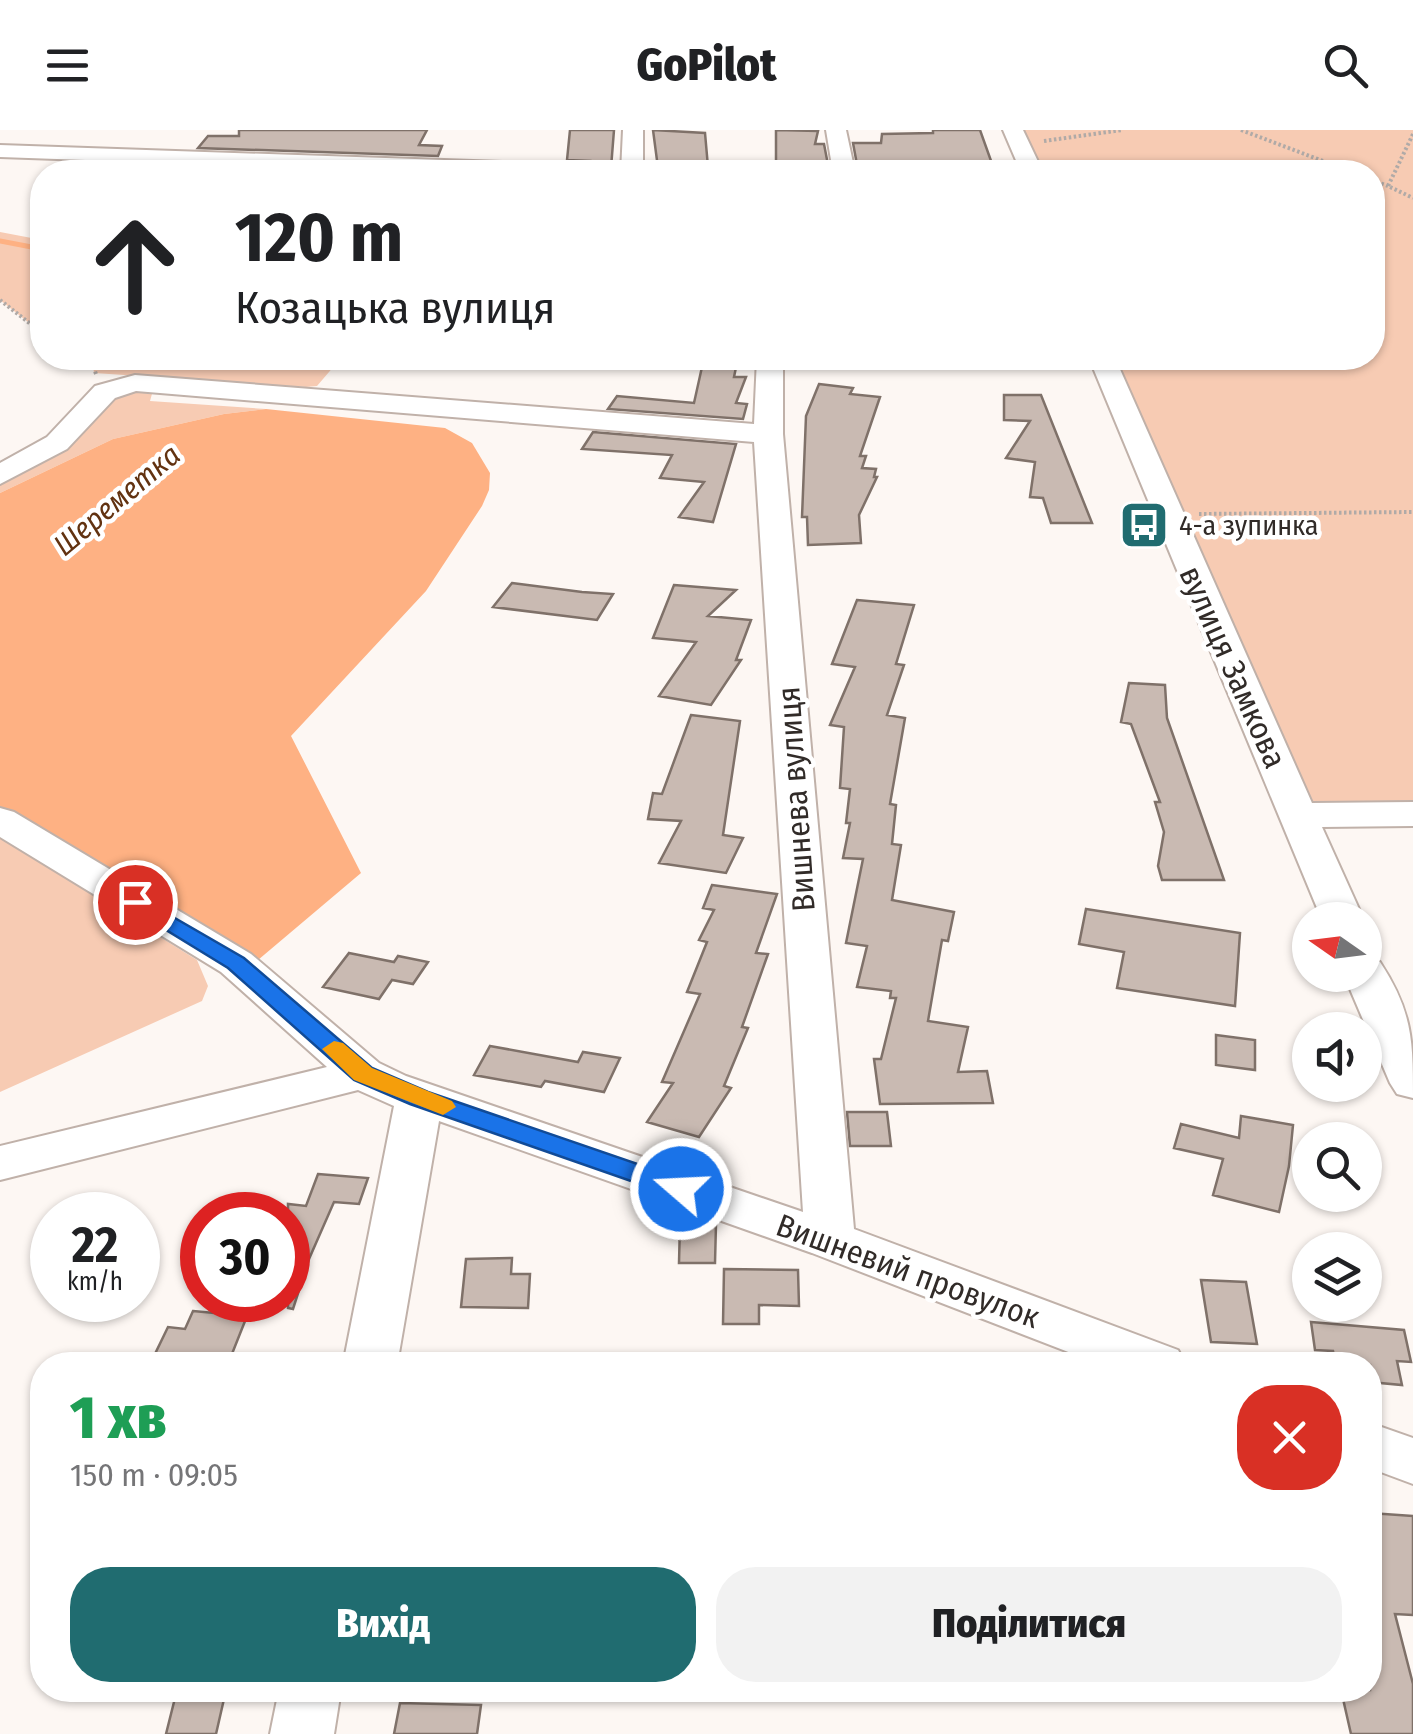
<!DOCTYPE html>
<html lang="uk">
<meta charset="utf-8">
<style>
:root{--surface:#fff;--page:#f2f2f2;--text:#202124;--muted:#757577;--accent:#206c70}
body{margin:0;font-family:"Fira Sans Condensed",sans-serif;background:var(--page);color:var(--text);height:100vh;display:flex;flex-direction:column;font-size:38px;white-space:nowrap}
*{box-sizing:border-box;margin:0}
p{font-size:32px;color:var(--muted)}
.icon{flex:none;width:55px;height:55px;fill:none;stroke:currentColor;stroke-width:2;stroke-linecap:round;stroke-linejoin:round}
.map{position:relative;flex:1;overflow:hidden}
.drawer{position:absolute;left:30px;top:1222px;width:1352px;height:350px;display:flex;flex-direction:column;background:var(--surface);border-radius:40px;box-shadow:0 2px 8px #0004}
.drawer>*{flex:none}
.top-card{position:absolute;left:30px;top:30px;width:1355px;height:210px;border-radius:40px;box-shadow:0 2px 8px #0004;background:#fff;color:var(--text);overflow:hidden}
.needle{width:65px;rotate:284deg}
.buttons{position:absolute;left:1292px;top:772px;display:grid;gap:20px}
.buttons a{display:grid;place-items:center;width:90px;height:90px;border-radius:50%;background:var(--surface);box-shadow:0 2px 8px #0004;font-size:50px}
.speed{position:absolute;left:30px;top:1062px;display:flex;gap:20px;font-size:50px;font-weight:700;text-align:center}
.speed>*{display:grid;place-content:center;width:130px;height:130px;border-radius:50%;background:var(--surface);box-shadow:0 2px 8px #0004;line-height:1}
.speed small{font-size:25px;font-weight:400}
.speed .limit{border:15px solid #d22;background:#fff;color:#111}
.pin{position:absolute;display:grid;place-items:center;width:85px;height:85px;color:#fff;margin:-42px;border:5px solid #fff;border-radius:50%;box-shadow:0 2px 10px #0007}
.me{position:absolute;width:110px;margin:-55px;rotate:289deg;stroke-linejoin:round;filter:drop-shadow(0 0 8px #0008)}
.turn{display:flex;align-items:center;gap:35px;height:210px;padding:0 40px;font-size:45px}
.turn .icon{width:130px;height:130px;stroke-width:2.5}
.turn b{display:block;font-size:70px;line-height:85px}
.round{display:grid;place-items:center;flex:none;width:105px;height:105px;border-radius:40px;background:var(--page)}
.overview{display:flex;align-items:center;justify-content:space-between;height:170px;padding:0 40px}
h1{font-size:60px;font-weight:800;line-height:75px;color:#1e9e55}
.button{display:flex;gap:20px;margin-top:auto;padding:20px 40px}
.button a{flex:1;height:115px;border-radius:40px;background:var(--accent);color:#fff;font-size:40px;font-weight:800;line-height:115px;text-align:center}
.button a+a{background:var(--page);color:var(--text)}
header{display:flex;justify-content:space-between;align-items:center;height:130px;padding:0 40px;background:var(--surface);font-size:45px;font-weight:800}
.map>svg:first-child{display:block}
.green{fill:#f7cbb3}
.water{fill:#feb183}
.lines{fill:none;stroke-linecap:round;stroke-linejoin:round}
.stream{stroke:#feb183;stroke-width:5}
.building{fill:#c9bab2;stroke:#7f7169;stroke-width:2.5}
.minor-casing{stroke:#c0b1a9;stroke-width:4}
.path{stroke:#b0aaa7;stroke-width:4;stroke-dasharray:2.5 2.5;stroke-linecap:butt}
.minor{fill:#fff;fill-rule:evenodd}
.route{fill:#1a73e8;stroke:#114b97;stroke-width:2.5}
.slow{fill:#f59e0b}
.labels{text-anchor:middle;stroke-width:9;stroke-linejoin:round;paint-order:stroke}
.far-poi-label{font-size:28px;fill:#312b28;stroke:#fff;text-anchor:start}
.far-water-label{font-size:30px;font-style:italic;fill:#623210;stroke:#fff}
.street-label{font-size:32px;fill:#312b28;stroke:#fff}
</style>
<header><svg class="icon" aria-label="menu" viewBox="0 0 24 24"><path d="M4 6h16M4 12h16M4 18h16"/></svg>GoPilot<svg class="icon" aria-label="search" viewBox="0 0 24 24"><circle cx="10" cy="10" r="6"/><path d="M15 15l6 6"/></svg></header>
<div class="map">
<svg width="1413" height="1604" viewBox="0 0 1413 1604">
<rect width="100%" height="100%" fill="#fdf7f3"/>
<!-- green -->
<path class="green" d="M1012 0H1413V683L1298 685 1166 384 1102 228H1372V42H1032Z
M0 102 42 110V203L0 170Z
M80 228H341L317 256 306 257 94 243 93 236Z
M155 253 150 271 266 279 224 284 113 309 0 363V345L95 271Z
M0 707 197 830 208 856 202 871 0 962Z"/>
<!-- water -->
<path class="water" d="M266 279 445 298 472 313 490 343 489 360 482 376 426 461 291 606 361 743 258 830 0 682V363L113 309 224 284Z"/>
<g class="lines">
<!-- stream -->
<path class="stream" d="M0 111 42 119"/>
</g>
<!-- building -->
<path class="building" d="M239 0H427L419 15 442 16 438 26 198 18 208 6H239Z
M570 0H614L611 38 591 31 567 30Z
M653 0 705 3 708 37 658 38Z
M776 0 818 1 815 14H824L829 40H776Z
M933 0H980L995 42 858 40 853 13H881L882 4 933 3Z
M704 228H738L734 247H746L736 273 747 274 743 289 608 279 617 266 694 273Z
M819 254 853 258 850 264 880 267 860 326H866L862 338 876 339 874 347H877L859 385 861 413 808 415 807 387H802L806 286Z
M1004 265H1041L1092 393H1051L1043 368 1030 367 1035 332 1006 328 1030 291 1004 290Z
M593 302 736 314 713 392 679 387 704 352 660 348 672 325 582 319Z
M512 453 582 462 613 464 597 490 493 477Z
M674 455 736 460 708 486 751 490 736 530H741L711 575 659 566 696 512 653 508Z
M857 470 914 475 896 534 904 535 887 585 905 588 890 674 896 675 892 714 901 715 892 770 954 782 948 811 942 810 928 891 968 897 958 942 987 941 993 973 880 974 874 929H881L896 868H890L891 861 857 857 867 816 846 813 863 729 843 728 850 693H846L850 659 840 658 844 597 830 595 855 537 832 534Z
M1129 553 1165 555 1167 588 1224 750H1162L1158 736 1164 702 1155 672H1160L1131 594 1121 592Z
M691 585 740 591 723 705 743 708 726 743 659 733 681 691 648 689 653 663 662 664Z
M712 755 777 764 756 823 768 824 742 897 748 898 724 956 731 958 699 1007 647 992 673 953 662 952 700 864 687 862 707 812 699 810 714 780 703 778Z
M1086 779 1240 803 1235 876 1117 858 1124 822 1079 814Z
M349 823 394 832 398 826 428 832 413 854 392 850 379 869 323 857Z
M1216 905 1255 910V940L1216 935Z
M490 916 578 932 583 922 620 928 604 962 545 951 541 957 474 945Z
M847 982H887L891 1016H850Z
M1241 986 1293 995 1289 1036 1279 1082 1213 1065 1223 1029 1174 1018 1181 994 1239 1008Z
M318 1044 368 1048 359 1074 334 1072 309 1129 293 1179 288 1178V1074L306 1076Z
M680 1094H716L715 1133H679Z
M512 1128 511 1144H530L528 1178 461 1177 466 1129Z
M724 1139 798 1140 799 1176 759 1175V1194H723Z
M1201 1150 1246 1152 1257 1214 1211 1212Z
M193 1181 247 1186 228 1234 154 1226 168 1197 185 1199Z
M1311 1192 1404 1200 1411 1232 1397 1231 1402 1255 1370 1252V1235H1336L1333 1221 1315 1220Z
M1370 1383 1413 1386V1485L1395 1484 1413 1554V1604H1351L1341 1560H1370Z
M175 1568 224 1569 216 1604H166Z
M400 1573 481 1575 477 1604H394Z"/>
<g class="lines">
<!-- minor casing -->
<g class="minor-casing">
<path id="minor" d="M623 0H643V42H621Z
M826 0H846L855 42H833Z
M1003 0H1023L1043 42H1021Z
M0 15 591 35 602 42H421L0 27Z
M757 228H783V304L854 1099 1178 1220 1186 1235H1102L812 1123 439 991 397 1235H343L394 976 358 960 0 1050V1016L327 937 221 842 0 707V678L14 682 251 824 379 933 406 946 803 1082 754 312 136 261 115 268 67 319 0 354V333L47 307 95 256 135 245 754 294Z
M1089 228H1115L1312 673 1413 672V696L1322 697 1364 790H1322Z
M1365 829 1380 832C1413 882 1413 912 1413 968L1397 964 1390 953 1344 845H1365Z
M1370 1293 1413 1308V1354L1370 1338Z
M279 1560H341L334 1604H270Z"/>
</g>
<!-- path -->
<path class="path" d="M1241 0 1352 42
M1413 4 1388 56 1413 68
M1044 11 1122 0
M1372 50 1388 56
M0 170 42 203
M80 228 93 236
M96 244 93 236 98 228
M1199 384 1413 382"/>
<!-- minor -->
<use href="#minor" class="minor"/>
</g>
<!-- route -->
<path class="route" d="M135 765 244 828 372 938 428 962 690 1052 694 1059 690 1065H671L410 974 354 950 228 838 127 776 124 772Z"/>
<!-- slow -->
<path class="slow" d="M334 911 343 913 372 938 452 971 456 977 443 985 354 950 322 919Z"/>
<!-- icons -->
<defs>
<g id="bus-square" transform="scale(2.5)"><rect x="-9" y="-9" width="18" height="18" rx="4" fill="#206c70" stroke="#fff"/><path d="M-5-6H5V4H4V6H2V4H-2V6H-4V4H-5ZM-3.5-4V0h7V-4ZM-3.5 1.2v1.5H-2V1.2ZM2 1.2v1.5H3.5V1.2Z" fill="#fff"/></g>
</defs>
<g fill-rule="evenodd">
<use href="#bus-square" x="1144" y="395"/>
</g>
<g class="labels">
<!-- far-poi labels -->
<g class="far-poi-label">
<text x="1179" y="405">4-а зупинка</text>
</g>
<!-- far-water labels -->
<g class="far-water-label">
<text transform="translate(117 370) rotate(-40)" y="10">Шереметка</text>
</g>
<!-- street labels -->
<g class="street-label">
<text transform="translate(1233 537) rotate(66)" y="11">вулиця Замкова</text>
<text transform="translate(796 669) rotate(-94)" y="11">Вишнева вулиця</text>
<text transform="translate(908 1141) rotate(20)" y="11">Вишневий провулок</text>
</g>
</g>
</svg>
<div class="buttons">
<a><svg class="needle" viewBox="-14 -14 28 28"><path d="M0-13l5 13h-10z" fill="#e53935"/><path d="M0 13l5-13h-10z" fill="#757577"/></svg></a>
<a><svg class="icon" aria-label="sound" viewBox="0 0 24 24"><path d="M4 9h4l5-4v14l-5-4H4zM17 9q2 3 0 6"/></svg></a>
<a><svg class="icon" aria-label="search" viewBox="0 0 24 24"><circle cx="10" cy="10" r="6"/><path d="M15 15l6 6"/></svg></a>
<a><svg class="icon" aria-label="layers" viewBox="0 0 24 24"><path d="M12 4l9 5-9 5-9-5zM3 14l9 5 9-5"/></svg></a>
</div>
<div class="speed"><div>22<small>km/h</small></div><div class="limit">30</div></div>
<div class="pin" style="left:135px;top:772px;background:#d93025"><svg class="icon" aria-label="arrive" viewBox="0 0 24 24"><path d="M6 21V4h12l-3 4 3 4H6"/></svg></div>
<svg class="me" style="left:681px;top:1059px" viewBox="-20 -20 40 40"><circle r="17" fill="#1a73e8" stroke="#fff" stroke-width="3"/><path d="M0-11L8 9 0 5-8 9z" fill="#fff"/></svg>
<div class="top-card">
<div class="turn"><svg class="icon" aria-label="ahead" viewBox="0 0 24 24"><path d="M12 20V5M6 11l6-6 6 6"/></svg><div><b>120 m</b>Козацька вулиця</div></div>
</div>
<section class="drawer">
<div class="overview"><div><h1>1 хв</h1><p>150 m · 09:05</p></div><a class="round" style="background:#d93025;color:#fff"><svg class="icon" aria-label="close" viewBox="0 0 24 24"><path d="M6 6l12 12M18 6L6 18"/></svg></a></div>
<div class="button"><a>Вихід</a><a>Поділитися</a></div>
</section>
</div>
